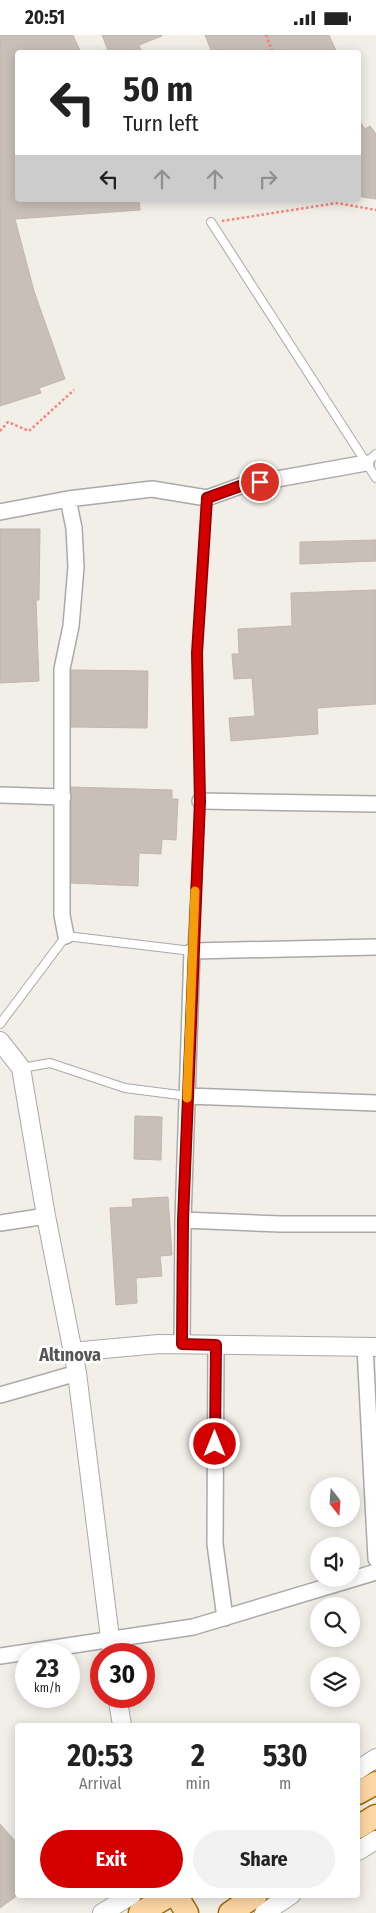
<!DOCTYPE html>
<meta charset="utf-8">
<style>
:root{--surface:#fff;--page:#f2f2f2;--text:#222;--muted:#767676;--accent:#d40000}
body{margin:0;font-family:"Fira Sans Condensed",sans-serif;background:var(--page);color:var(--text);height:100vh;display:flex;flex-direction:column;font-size:19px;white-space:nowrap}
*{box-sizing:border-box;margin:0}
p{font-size:16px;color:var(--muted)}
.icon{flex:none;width:28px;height:28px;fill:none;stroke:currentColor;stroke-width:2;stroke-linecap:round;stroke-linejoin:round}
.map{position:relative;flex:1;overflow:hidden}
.side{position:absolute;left:15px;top:1688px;width:345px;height:175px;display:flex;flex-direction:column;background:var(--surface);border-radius:5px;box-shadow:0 2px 12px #0003}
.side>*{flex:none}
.banner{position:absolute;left:15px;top:15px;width:346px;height:152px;border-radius:5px;box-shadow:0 2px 12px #0003;background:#fff;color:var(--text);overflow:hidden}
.needle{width:32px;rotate:163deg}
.tools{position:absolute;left:310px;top:1442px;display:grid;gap:10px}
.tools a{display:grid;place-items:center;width:50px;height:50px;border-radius:50%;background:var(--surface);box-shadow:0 2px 12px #0003;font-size:25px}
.speed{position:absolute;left:15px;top:1608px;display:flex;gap:10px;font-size:25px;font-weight:700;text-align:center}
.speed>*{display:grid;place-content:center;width:65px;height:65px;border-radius:50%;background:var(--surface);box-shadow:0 2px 12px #0003;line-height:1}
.speed small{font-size:12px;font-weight:400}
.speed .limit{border:8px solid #d22;background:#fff;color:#111}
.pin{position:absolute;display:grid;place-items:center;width:42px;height:42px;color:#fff;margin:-21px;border:2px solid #fff;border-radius:50%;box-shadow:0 1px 5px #0007}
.me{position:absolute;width:55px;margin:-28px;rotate:0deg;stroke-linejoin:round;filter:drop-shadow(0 0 4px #0008)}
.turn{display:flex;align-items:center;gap:18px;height:105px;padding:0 25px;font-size:22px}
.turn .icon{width:65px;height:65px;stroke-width:2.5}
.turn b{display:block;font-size:35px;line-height:42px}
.lanes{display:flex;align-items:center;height:48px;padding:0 25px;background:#0003;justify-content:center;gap:25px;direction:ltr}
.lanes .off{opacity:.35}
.eta{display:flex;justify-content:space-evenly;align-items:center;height:85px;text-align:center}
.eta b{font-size:30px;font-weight:700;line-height:35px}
.primary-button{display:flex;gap:10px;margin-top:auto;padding:10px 25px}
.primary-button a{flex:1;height:58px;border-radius:30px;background:var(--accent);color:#fff;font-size:20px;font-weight:700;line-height:58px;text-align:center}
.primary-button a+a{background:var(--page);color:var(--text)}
.status{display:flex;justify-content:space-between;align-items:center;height:35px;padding:0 25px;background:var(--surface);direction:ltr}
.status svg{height:14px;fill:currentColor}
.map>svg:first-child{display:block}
.building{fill:#c7bfb8;stroke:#c4b6ab}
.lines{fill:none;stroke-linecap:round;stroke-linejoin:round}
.service-casing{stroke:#a9a9a9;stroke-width:10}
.minor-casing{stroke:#a9a9a9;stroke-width:18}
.tertiary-casing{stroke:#a9a9a9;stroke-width:20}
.primary-casing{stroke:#a06b00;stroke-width:25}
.path{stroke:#fa8072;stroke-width:2.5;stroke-dasharray:2.5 2.5;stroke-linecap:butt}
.service{stroke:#fff;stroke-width:8}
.minor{stroke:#fff;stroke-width:15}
.tertiary{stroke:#fff;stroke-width:18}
.primary{stroke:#fcd6a4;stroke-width:22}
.route-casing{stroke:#8a0000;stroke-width:12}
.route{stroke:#d40000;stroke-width:9}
.slow{stroke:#f59e0b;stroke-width:9}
.labels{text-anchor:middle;stroke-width:5;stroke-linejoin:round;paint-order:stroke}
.quarter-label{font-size:18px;font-weight:bold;fill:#555;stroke:#fff}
</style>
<div class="status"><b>20:51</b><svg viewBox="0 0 49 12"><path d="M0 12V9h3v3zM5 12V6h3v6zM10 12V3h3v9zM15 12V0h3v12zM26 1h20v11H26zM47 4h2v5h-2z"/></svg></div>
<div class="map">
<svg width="376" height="1878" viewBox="0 0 376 1878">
<rect width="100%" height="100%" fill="#f2efe9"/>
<!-- building -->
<path class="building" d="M0 0H73L81 18H18V165H139L140 175 15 184 34 256 65 344 39 353 41 358 0 371Z
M102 0H162V1L139 10 142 18H109Z
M205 0H329L337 18H212Z
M359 85 365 94 370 91 376 99V164L362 162 359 158Z
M0 494H40L39 565H36L39 646 0 648Z
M376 505V526L300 529V507Z
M376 555V669L317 673 318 699 231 706 229 683 255 681 252 643 234 644 232 619H239L238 594 292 591 291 558Z
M71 635 148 636 147 693 71 692Z
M71 752 172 755V764H178L176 805 162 804 161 819 139 818 138 851 71 848Z
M135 1081 162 1082 161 1125 134 1124Z
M168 1162 172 1220 160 1221 162 1241 136 1243 137 1268 116 1270 110 1173 133 1172 132 1164Z
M0 1789 18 1809V1860L0 1873Z"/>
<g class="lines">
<!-- service casing -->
<g class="service-casing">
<path id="service" d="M211 187 376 443
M366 428 376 419
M0 989 66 901 192 916 200 766 197 618 207 463
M22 1033 50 1028 125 1053 187 1061"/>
</g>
<!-- minor casing -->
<g class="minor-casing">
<path id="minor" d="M0 477 68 464 152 454 207 463 243 450 366 428
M0 760 63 762
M200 766 376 769
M66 901 62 880V634L71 591 76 532 74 493 68 464
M187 1061 376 1068
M183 1185 280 1189H376
M0 1188 46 1181
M182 1309 183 1185 192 916 376 912
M216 1309 215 1509 225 1583
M365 1312 376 1524
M0 1360 77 1338
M0 1621 193 1592 376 1537"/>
</g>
<!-- tertiary casing -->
<g class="tertiary-casing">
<path id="tertiary" d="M0 1006 21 1033 46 1181 77 1338 112 1619
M71 1317 159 1309 376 1312
M117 1661 122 1690
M358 1735 376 1723
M358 1816 376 1805
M102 1878 132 1860
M264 1878 291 1860"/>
</g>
<!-- primary casing -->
<g class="primary-casing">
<path id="primary" d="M358 1758 376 1748
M358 1792 376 1781
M176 1860 187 1878
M140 1878 170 1860
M230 1878 256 1860"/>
</g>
<!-- path -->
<path class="path" d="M266 0 273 18
M222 186 337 168 376 175
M0 396 8 387 29 396 74 355"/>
<!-- service -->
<use href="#service" class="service"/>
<!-- minor -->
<use href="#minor" class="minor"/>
<!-- tertiary -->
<use href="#tertiary" class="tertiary"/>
<!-- primary -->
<use href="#primary" class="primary"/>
</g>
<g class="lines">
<!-- route casing -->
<g class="route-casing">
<path id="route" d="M215 1409 216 1310 182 1309 183 1185 200 766 197 618 207 463 243 450 260 447"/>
</g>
<!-- route -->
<use href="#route" class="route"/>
<!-- slow -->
<path class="slow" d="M187 1063 195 856"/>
</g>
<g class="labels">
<!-- quarter labels -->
<g class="quarter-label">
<text x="70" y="1326">Altınova</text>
</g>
</g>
</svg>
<div class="tools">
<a><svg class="needle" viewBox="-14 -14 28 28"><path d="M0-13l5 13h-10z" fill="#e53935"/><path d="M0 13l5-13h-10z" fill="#767676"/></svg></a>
<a><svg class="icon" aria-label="sound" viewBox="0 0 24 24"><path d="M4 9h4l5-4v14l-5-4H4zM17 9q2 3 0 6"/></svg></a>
<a><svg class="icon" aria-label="search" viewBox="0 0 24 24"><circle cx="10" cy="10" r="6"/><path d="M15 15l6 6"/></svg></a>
<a><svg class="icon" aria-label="layers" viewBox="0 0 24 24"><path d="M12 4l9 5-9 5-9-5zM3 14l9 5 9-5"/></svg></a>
</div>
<div class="speed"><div>23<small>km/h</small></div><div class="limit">30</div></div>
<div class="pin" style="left:260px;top:447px;background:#d93025"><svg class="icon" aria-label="arrive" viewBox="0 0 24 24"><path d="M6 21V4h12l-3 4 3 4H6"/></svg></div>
<svg class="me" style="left:215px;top:1409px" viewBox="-20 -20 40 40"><circle r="17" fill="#d40000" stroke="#fff" stroke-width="3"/><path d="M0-11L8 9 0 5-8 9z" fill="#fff"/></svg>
<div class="banner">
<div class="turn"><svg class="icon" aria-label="left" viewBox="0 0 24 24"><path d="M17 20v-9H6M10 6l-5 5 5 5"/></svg><div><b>50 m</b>Turn left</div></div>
<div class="lanes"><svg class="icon" aria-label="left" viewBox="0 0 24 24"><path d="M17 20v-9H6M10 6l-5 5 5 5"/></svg><svg class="icon off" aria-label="ahead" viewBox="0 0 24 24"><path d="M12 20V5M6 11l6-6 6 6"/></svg><svg class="icon off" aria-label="ahead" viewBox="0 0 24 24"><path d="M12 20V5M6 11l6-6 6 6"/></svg><svg class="icon off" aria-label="right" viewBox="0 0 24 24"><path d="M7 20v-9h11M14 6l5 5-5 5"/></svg></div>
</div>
<section class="side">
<div class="eta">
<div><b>20:53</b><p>Arrival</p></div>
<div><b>2</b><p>min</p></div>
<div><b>530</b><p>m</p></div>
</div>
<div class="primary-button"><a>Exit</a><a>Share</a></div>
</section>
</div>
